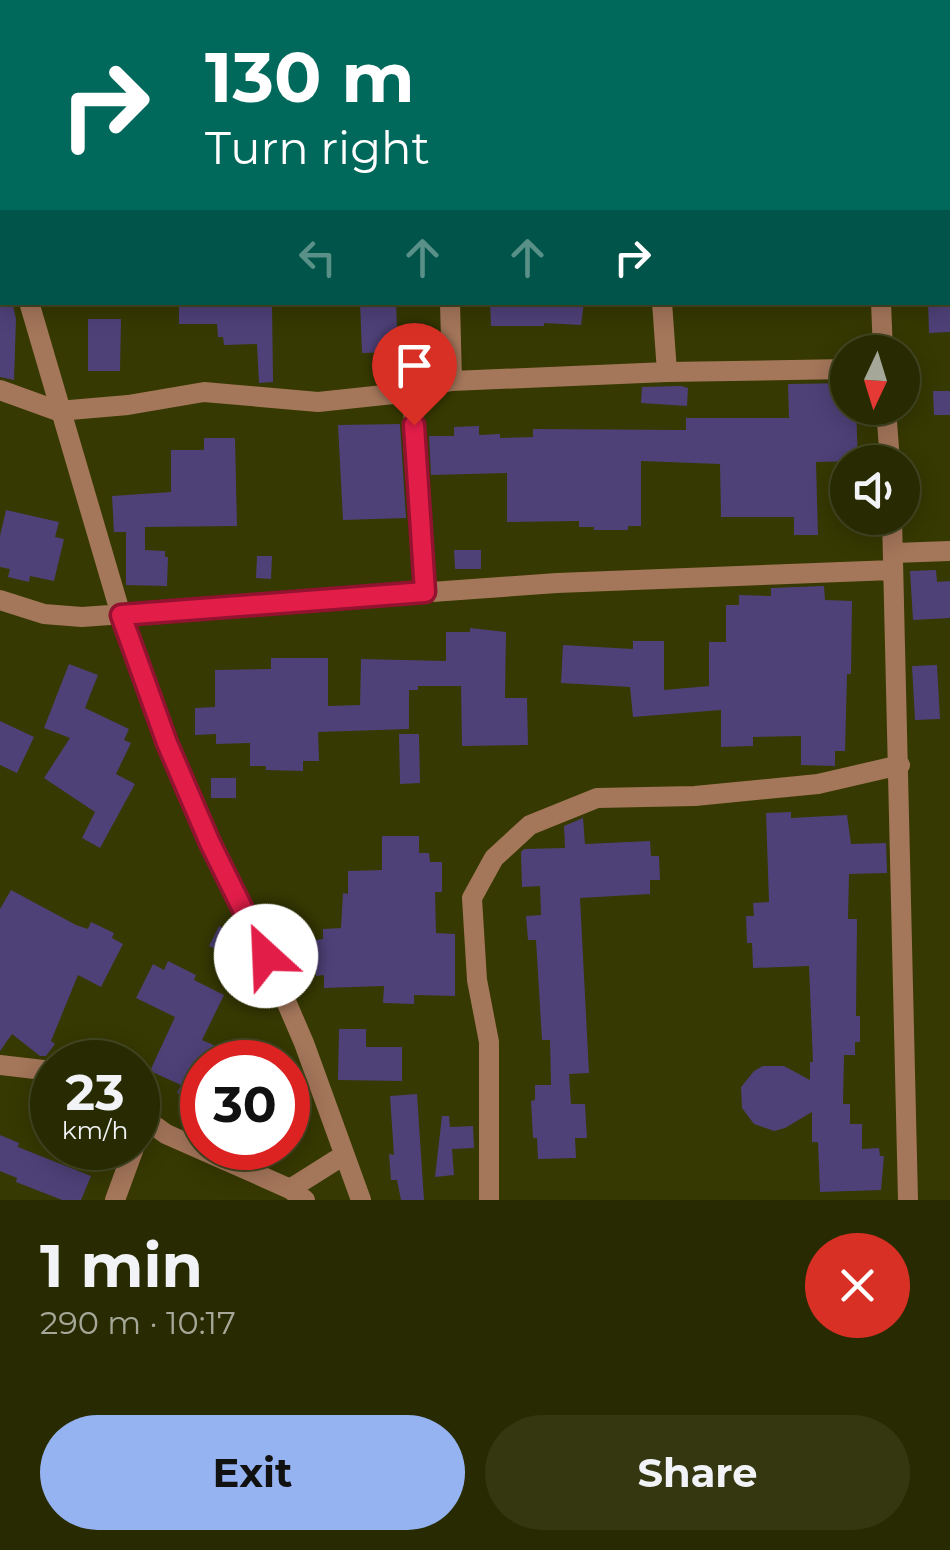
<!DOCTYPE html>
<meta charset="utf-8">
<style>
:root{--surface:#282b01;--page:#343710;--text:#f1f3f6;--muted:#a5a799;--line:#444723;--accent:#95b2f1}
body{margin:0;font-family:Montserrat,sans-serif;background:var(--page);color:var(--text);height:100vh;display:flex;flex-direction:column;font-size:38px;white-space:nowrap}
*{box-sizing:border-box;margin:0}
p{font-size:32px;color:var(--muted)}
.icon{flex:none;width:55px;height:55px;fill:none;stroke:currentColor;stroke-width:2;stroke-linecap:round;stroke-linejoin:round}
.map{position:relative;height:1200px;overflow:hidden}
.drawer{display:flex;flex-direction:column;background:var(--surface);flex:1}
.drawer>*{flex:none}
.hud{position:absolute;left:0px;top:0px;width:950px;height:305px;box-shadow:0 5px 25px #0003,0 0 0 2px var(--line);background:#00695c;color:#fff;overflow:hidden}
.needle{width:65px;rotate:184deg}
.fabs{position:absolute;left:830px;top:335px;display:grid;gap:20px}
.fabs a{display:grid;place-items:center;width:90px;height:90px;border-radius:50%;background:var(--surface);box-shadow:0 5px 25px #0003,0 0 0 2px var(--line);font-size:50px}
.speed{position:absolute;left:30px;top:1040px;display:flex;gap:20px;font-size:50px;font-weight:700;text-align:center}
.speed>*{display:grid;place-content:center;width:130px;height:130px;border-radius:50%;background:var(--surface);box-shadow:0 5px 25px #0003,0 0 0 2px var(--line);line-height:1}
.speed small{font-size:25px;font-weight:400}
.speed .limit{border:15px solid #d22;background:#fff;color:#111}
.pin{position:absolute;display:grid;place-items:center;width:85px;height:85px;color:#fff;margin:-102px -42px;border-radius:50% 50% 50% 0;rotate:-45deg;box-shadow:0 0 10px #0007}
.pin .icon{rotate:45deg}
.me{position:absolute;width:110px;margin:-55px;rotate:335deg;stroke-linejoin:round;filter:drop-shadow(0 0 8px #0008)}
.turn{display:flex;align-items:center;gap:35px;height:210px;padding:0 40px;font-size:45px}
.turn .icon{width:130px;height:130px;stroke-width:2.5}
.turn b{display:block;font-size:70px;line-height:85px}
.lanes{display:flex;align-items:center;height:95px;padding:0 40px;background:#0003;justify-content:center;gap:50px;direction:ltr}
.lanes .off{opacity:.35}
.round{display:grid;place-items:center;flex:none;width:105px;height:105px;border-radius:52px;background:var(--page)}
.overview{display:flex;align-items:center;justify-content:space-between;height:170px;padding:0 40px}
h1{font-size:60px;font-weight:700;line-height:75px}
.primary-button{display:flex;gap:20px;margin-top:auto;padding:20px 40px}
.primary-button a{flex:1;height:115px;border-radius:60px;background:var(--accent);color:#111;font-size:40px;font-weight:700;line-height:115px;text-align:center}
.primary-button a+a{background:var(--page);color:var(--text)}
.map>svg:first-child{display:block}
.building{fill:#4e4178}
.lines{fill:none;stroke-linecap:round;stroke-linejoin:round}
.minor{stroke:#a4765a;stroke-width:20}
.route-casing{stroke:#92132f;stroke-width:25}
.route{stroke:#e11d48;stroke-width:18}
</style>
<div class="map">
<svg width="950" height="1200" viewBox="0 0 950 1200">
<rect width="100%" height="100%" fill="#363901"/>
<!-- building -->
<path class="building" d="M0 280H2V302H12L16 319 14 380 0 377Z
M179 302H272L273 382 259 383 257 344 224 345 223 337H218L217 324H179Z
M360 302H396L398 352 362 353Z
M490 302H584L581 325 544 323V326H491Z
M928 302H950V332L929 333Z
M88 319H121L120 371H88Z
M848 383V408H856L858 461 816 462 818 535H794V517H721L720 464 641 461V526H628V530H594V527H579V521L507 522V473L431 475 429 436H454V427L479 426V435L500 434V438L533 437V429L686 430V418H789L788 384Z
M681 386 688 388 687 406 641 403 642 387Z
M933 391H950V415H934Z
M400 424 406 518 343 520 338 425Z
M204 438H235L237 526 145 527V550L165 551V557H168L167 586 126 585V532H114L112 496 171 492V450H204Z
M6 510 59 522 55 537 64 539 54 581 30 576 29 582 8 577 10 569 0 567V536Z
M454 550H481V569H455Z
M257 556H272L271 579 256 578Z
M936 570 937 582 950 581V618L913 620 910 571Z
M824 586 825 600 852 601 851 674H847L845 751H835V766L801 765V736L753 737V746L721 747V710L633 717 630 687 561 683 563 645 633 649V641H664V690L709 686V642H726V605H739V595L771 596V588Z
M470 628 506 632 505 698H527L528 745 462 746 461 686H418V690H409V729L318 732 319 761H303V771L266 770V766H250V743L216 744V734L195 735V708L215 707V670L271 669V658H328V706L360 705 361 659 446 661V632H470Z
M69 664 98 675 85 708 129 729 124 740 131 743 116 774 135 784 100 848 82 838 95 812 44 778 70 738 44 728Z
M937 665 940 719 915 720 912 666Z
M0 721 34 737 17 773 0 765Z
M399 734H419L420 783 400 784Z
M211 778H236V798H211Z
M791 812V818L847 815 851 844 886 843 887 873 849 874 848 919H857L856 1016H860V1042H855V1055H844L843 1104H850V1124H862V1149L879 1148 880 1156H884L881 1190 820 1192 818 1142H812V1112L785 1128 774 1131 754 1124 742 1108 741 1087 754 1071 763 1066H784L810 1080V1062H813L809 966 753 968 752 943H747L746 916H754L753 903 769 902 766 813Z
M583 818 585 844 650 841 651 856H659L660 880H650V894L580 898 589 1073 569 1074 571 1104H585L587 1138H575L576 1158 538 1159 537 1138H533L531 1101 535 1100V1085H551L550 1040H542L536 940H528L526 916 541 915 540 886 522 887 521 852 524 849 565 848 564 826Z
M382 836H419V853H429L430 862H442V892H435L436 933 455 934V996L414 995V1004L383 1003 384 986 324 988V975L316 976 315 940 323 939V929L341 928 343 893 348 894V871L382 870Z
M11 890 76 925 88 929 91 922 114 933 112 938 123 944 101 987 78 975 51 1041 55 1044 46 1056H40L12 1034 0 1051V909Z
M219 926 243 937 249 950 244 962 209 946Z
M292 932 299 948 281 956 274 940Z
M168 961 196 975 194 980 224 995 202 1040 251 1062H202V1078L192 1100 177 1093 181 1085 150 1071 175 1017 136 998 153 964 164 970Z
M339 1029H366V1047H402V1081L338 1080Z
M417 1094 424 1200H401L397 1180H391L389 1154 394 1155 390 1096Z
M442 1116H449L450 1127 473 1126 474 1148 452 1149 454 1175 435 1177Z
M0 1135 19 1143 18 1147 91 1176 81 1200H62L16 1182 17 1178 0 1171Z"/>
<g class="lines">
<!-- minor -->
<path class="minor" d="M430 0V2
M665 0 666 2
M861 0V2
M948 4H950
M0 212 2 220
M29 302 121 615 167 743 210 843 254 927 304 1043 361 1200
M450 302 452 381
M662 302 667 372
M881 302 883 352
M0 390 58 411 128 405 204 392 318 402 412 392
M886 408 890 462
M892 518 908 1200
M894 553 950 551
M425 592 412 392 430 385 452 381 667 372 848 369
M0 600 44 614 82 617 557 583 893 570
M0 1065 52 1071
M138 1114 166 1134 290 1189 305 1200
M290 1189 344 1155
M115 1200 134 1148
M489 1200V1042L477 980 472 898 494 858 530 825 597 798 695 796 818 784 900 765"/>
</g>
<g class="lines">
<!-- route casing -->
<g class="route-casing">
<path id="route" d="M266 956 210 843 167 743 121 615 425 592 414 425"/>
</g>
<!-- route -->
<use href="#route" class="route"/>
</g>
</svg>
<div class="fabs">
<a><svg class="needle" viewBox="-14 -14 28 28"><path d="M0-13l5 13h-10z" fill="#e53935"/><path d="M0 13l5-13h-10z" fill="#a5a799"/></svg></a>
<a><svg class="icon" aria-label="sound" viewBox="0 0 24 24"><path d="M4 9h4l5-4v14l-5-4H4zM17 9q2 3 0 6"/></svg></a>
</div>
<div class="speed"><div>23<small>km/h</small></div><div class="limit">30</div></div>
<div class="pin" style="left:414px;top:425px;background:#d93025"><svg class="icon" aria-label="arrive" viewBox="0 0 24 24"><path d="M6 21V4h12l-3 4 3 4H6"/></svg></div>
<svg class="me" style="left:266px;top:956px" viewBox="-20 -20 40 40"><circle r="19" fill="#fff"/><path d="M0-13L10 11 0 6-10 11z" fill="#e11d48"/></svg>
<div class="hud">
<div class="turn"><svg class="icon" aria-label="right" viewBox="0 0 24 24"><path d="M7 20v-9h11M14 6l5 5-5 5"/></svg><div><b>130 m</b>Turn right</div></div>
<div class="lanes"><svg class="icon off" aria-label="left" viewBox="0 0 24 24"><path d="M17 20v-9H6M10 6l-5 5 5 5"/></svg><svg class="icon off" aria-label="ahead" viewBox="0 0 24 24"><path d="M12 20V5M6 11l6-6 6 6"/></svg><svg class="icon off" aria-label="ahead" viewBox="0 0 24 24"><path d="M12 20V5M6 11l6-6 6 6"/></svg><svg class="icon" aria-label="right" viewBox="0 0 24 24"><path d="M7 20v-9h11M14 6l5 5-5 5"/></svg></div>
</div>
</div>
<section class="drawer">
<div class="overview"><div><h1>1 min</h1><p>290 m · 10:17</p></div><a class="round" style="background:#d93025;color:#fff"><svg class="icon" aria-label="close" viewBox="0 0 24 24"><path d="M6 6l12 12M18 6L6 18"/></svg></a></div>
<div class="primary-button"><a>Exit</a><a>Share</a></div>
</section>
